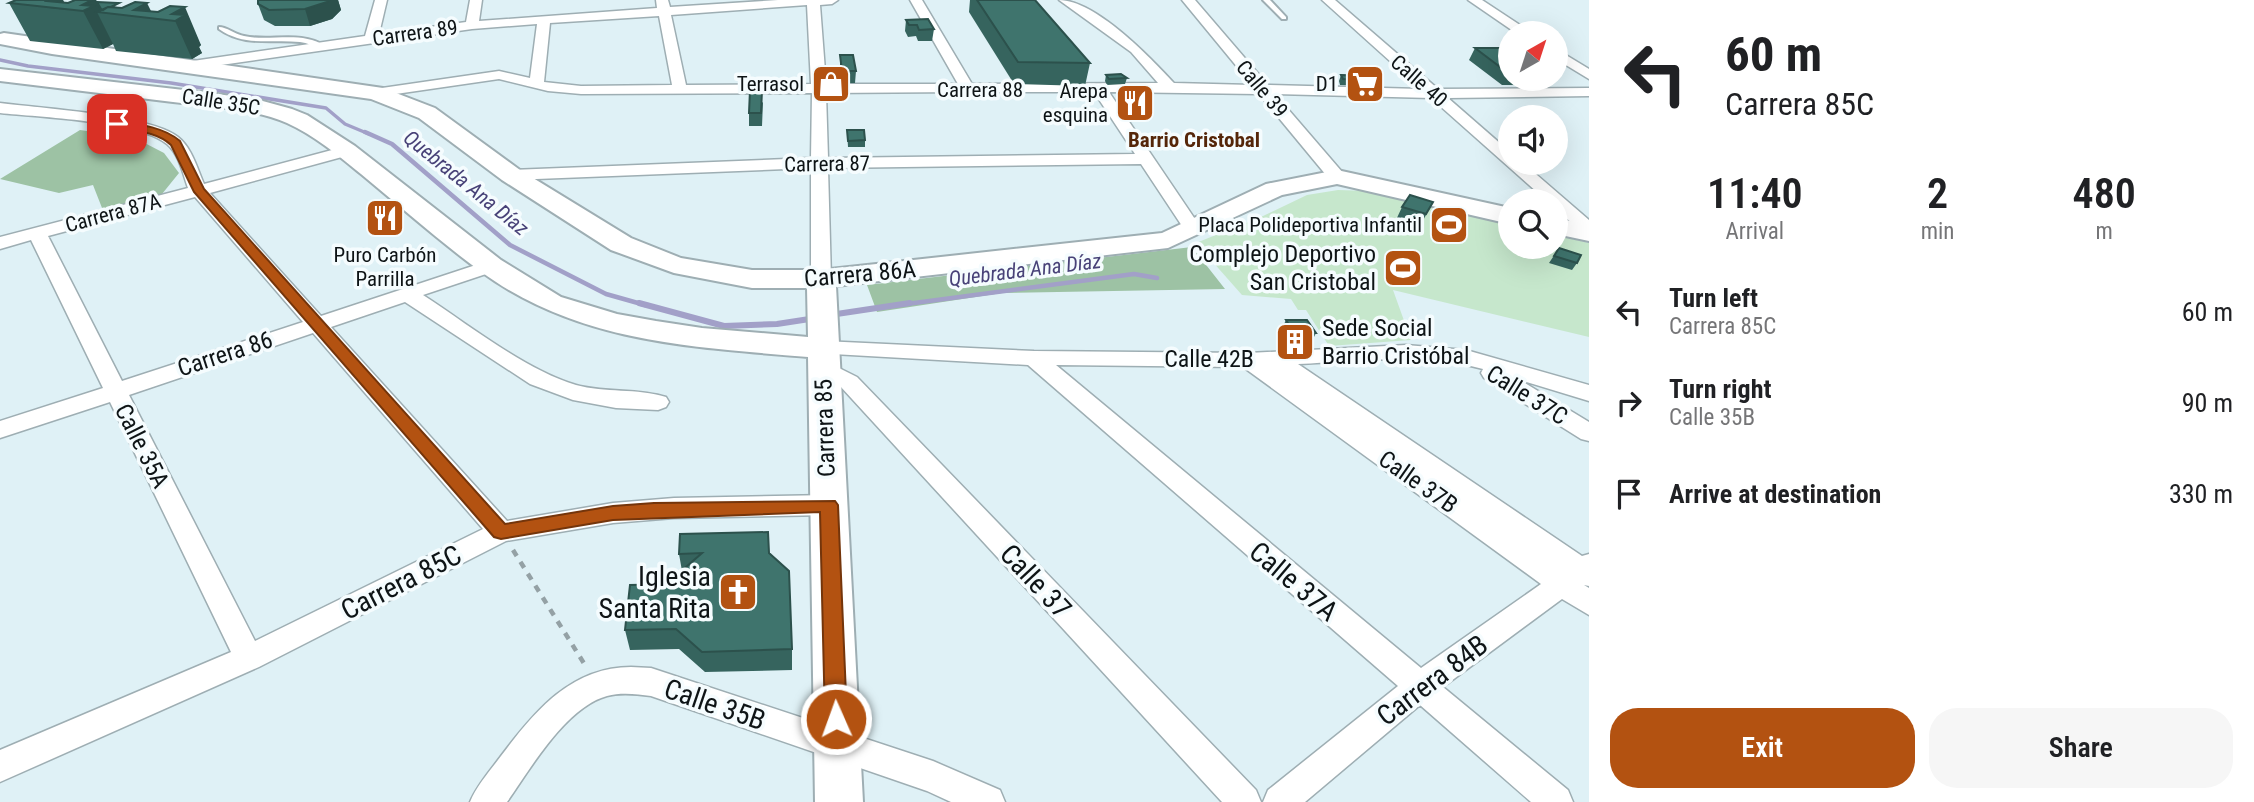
<!DOCTYPE html>
<meta charset="utf-8">
<style>
:root{--surface:#fff;--page:#f6f6f6;--text:#202124;--muted:#757577;--accent:#b35211}
body{margin:0;font-family:"Roboto Condensed",sans-serif;background:var(--page);color:var(--text);height:100vh;display:flex;flex-direction:column;font-size:26px;white-space:nowrap}
*{box-sizing:border-box;margin:0}
p{font-size:23px;color:var(--muted)}
.icon{flex:none;width:38px;height:38px;fill:none;stroke:currentColor;stroke-width:2;stroke-linecap:round;stroke-linejoin:round}
.map{position:relative;flex:1;overflow:hidden}
.details{display:flex;flex-direction:column;background:var(--surface);width:665px}
.details>*{flex:none}
.hud{background:#fff;color:var(--text);overflow:hidden}
.needle{width:46px;rotate:39deg}
.controls{position:absolute;left:1498px;top:21px;display:grid;gap:14px}
.controls a{display:grid;place-items:center;width:70px;height:70px;border-radius:50%;background:var(--surface);box-shadow:0 7px 28px #0002;font-size:35px}
.pin{position:absolute;display:grid;place-items:center;width:60px;height:60px;color:#fff;margin:-30px;border-radius:14px;box-shadow:0 4px 10px #0006}
.me{position:absolute;width:77px;margin:-38px;rotate:358deg;stroke-linejoin:round;filter:drop-shadow(0 0 5px #0008)}
.turn{display:flex;align-items:center;gap:24px;height:147px;padding:0 21px;font-size:32px}
.turn .icon{width:91px;height:91px;stroke-width:2.5}
.turn b{display:block;font-size:49px;line-height:60px}
.eta{display:flex;justify-content:space-evenly;align-items:center;height:119px;text-align:center}
.eta b{font-size:42px;font-weight:600;line-height:49px}
.button{display:flex;gap:14px;margin-top:auto;padding:14px 21px}
.button a{flex:1;height:80px;border-radius:28px;background:var(--accent);color:#fff;font-size:28px;font-weight:600;line-height:80px;text-align:center}
.button a+a{background:var(--page);color:var(--text)}
ul{padding:0;list-style:none}
li{display:flex;align-items:center;gap:21px;height:91px;padding:0 21px}
li div{flex:1}
li b{display:block;font-size:26px}
li em{font-style:normal}
main{display:flex;flex:1;min-height:0}
.map>svg:first-child{display:block}
.green{fill:#c6e7cc}
.forest{fill:#9dc2a4}
.lines{fill:none;stroke-linecap:round;stroke-linejoin:round}
.stream-far2{stroke:#a2a0c8;stroke-width:3.5}
.stream-far1{stroke:#a2a0c8;stroke-width:4.5}
.stream{stroke:#a2a0c8;stroke-width:6}
.lane-casing{stroke:#9eaeb3;stroke-width:4}
.street-casing{stroke:#9eaeb3;stroke-width:3}
.secondary-casing{stroke:#9eaeb3;stroke-width:4}
.path{stroke:#94a1a5;stroke-width:4.5;stroke-dasharray:7 7;stroke-linecap:butt}
.lane{fill:#fff;fill-rule:evenodd}
.street{fill:#fff;fill-rule:evenodd}
.secondary{fill:#fff;fill-rule:evenodd}
.wall{fill:#36645e}
.shaded-wall{fill:#2c514c}
.building{fill:#3f746d;stroke:#2c514c;stroke-width:2}
.route{fill:#b35211;stroke:#74350b;stroke-width:2}
.labels{text-anchor:middle;stroke-width:7;stroke-linejoin:round;paint-order:stroke}
.far-street-label{font-size:21px;fill:#0e1416;stroke:#f5fcfe}
.far-poi-label{font-size:21px;fill:#0e1416;stroke:#f5fcfe;text-anchor:end}
.far-neighbourhood-label{font-size:21px;font-weight:bold;fill:#552609;stroke:#f5fcfe}
.far-water-label{font-size:21px;font-style:italic;fill:#484278;stroke:#f5fcfe}
.poi-label{font-size:24px;fill:#0e1416;stroke:#f5fcfe;text-anchor:end}
.street-label{font-size:24px;fill:#0e1416;stroke:#f5fcfe}
.near-poi-label{font-size:28px;fill:#0e1416;stroke:#f5fcfe;text-anchor:end}
.near-street-label{font-size:28px;fill:#0e1416;stroke:#f5fcfe}
</style>
<main>
<div class="map">
<svg width="1589" height="802" viewBox="0 0 1589 802">
<rect width="100%" height="100%" fill="#dff1f6"/>
<!-- green -->
<path class="green" d="M1338 190 1367 191 1510 224V247H1556V235L1589 243V337L1393 290 1411 340 1329 346 1306 310H1298L1291 299 1242 295 1196 243 1263 216 1307 195Z"/>
<!-- forest -->
<path class="forest" d="M80 130 135 138 164 153 179 173 162 194 104 213 93 185 59 193 0 179Z
M1192 247 1225 289 1002 293 877 312 867 285Z"/>
<g class="lines">
<!-- stream-far2 -->
<path class="stream-far2" d="M0 60 28 66 171 83 326 108 345 124 369 134"/>
<!-- stream-far1 -->
<path class="stream-far1" d="M365 132 392 144 510 245 606 294 645 305
M899 305 1134 274 1157 278"/>
<!-- stream -->
<path class="stream" d="M639 303 724 326 777 324 816 318
M830 315 910 303"/>
<!-- lane casing -->
<g class="lane-casing">
<path id="lane" d="M1263 0H1270L1286 17V19H1282Z
M219 27C227 27 234 34 244 36 270 42 301 30 325 46L321 48C314 46 307 43 300 42 271 39 244 47 219 29Z"/>
</g>
<!-- street casing -->
<g class="street-casing">
<path id="street" d="M375 0H387L379 34 466 22 470 0H482L479 21 657 8 656 0H668L670 7 778 0H838L832 4 820 5 826 84H958L910 0H922L972 84 1158 83 1131 52 1059 0C1095 0 1150 57 1174 83L1252 85 1182 0H1195L1268 85 1421 89 1322 0H1335L1438 89 1589 88V96L1448 98 1510 152V163H1523L1589 220V234L1583 233 1556 209V201H1547L1431 98 1275 94 1343 173 1345 177 1337 182 1331 181 1259 94 1109 92 1201 228 1198 232H1186L1141 164 828 168 831 279 821 285 811 279V168L511 180 503 175 511 170 811 158 812 93 581 94 548 91 499 79 375 97 368 93 375 89 499 71 530 78 537 24 472 29 186 70 179 66 186 62 365 36ZM807 5 811 84 686 85 671 15ZM659 16 672 85 581 86 544 82 550 23ZM963 92H1094L1135 154 828 158 826 93Z
M1468 0H1482L1532 33H1516Z
M1556 49 1589 69V79L1556 59Z
M0 103C38 108 152 115 178 137 192 148 197 168 204 184L347 146 353 148 355 151 353 154 210 193 321 316 491 260 498 262 501 266 498 270 423 295C468 324 525 370 576 385 605 393 637 388 666 397L669 402 666 407 658 410 616 408 573 400 530 384 405 302 331 327 507 521 613 503 674 498 829 495 838 498 842 505 838 512 829 515 674 518 613 523 506 541 259 667 0 782V750L231 652 110 402 0 438V421L103 388 31 240 0 249V237L188 188C183 174 179 154 167 144 140 121 37 117 0 113ZM195 197 303 322 122 381 48 236ZM313 333 483 529 255 641 129 395Z
M823 341 1034 351 1248 353 1406 345 1466 350 1589 385V401L1520 380 1589 422V441L1581 439 1484 378 1481 373 1483 369C1424 352 1359 361 1298 364L1582 556 1589 554V586L1584 585 1589 588V615L1562 599 1443 687 1568 790 1573 802H1531L1420 705 1305 802H1263L1268 790 1398 686 1028 365 815 353 812 348 815 343ZM1056 365 1243 367 1541 584 1421 668Z
M823 360 857 377 1256 790 1261 802H1222L841 387 815 372 812 367 815 362Z
M631 667 651 668 933 761 1000 790 1005 802H951L927 791 651 696C637 694 621 692 607 696 566 707 530 769 507 802H470C477 785 490 771 501 756 534 712 571 667 631 667Z"/>
</g>
<!-- secondary casing -->
<g class="secondary-casing">
<path id="secondary" d="M4 33 383 88 435 108 520 170 631 238 681 258 752 270H821L1162 233 1266 184 1337 170 1510 208V224L1337 184 1282 195 1168 248 836 286 863 802H815L808 357C692 347 578 343 480 271 439 241 401 207 361 174 339 156 314 135 287 123 252 108 211 107 173 102 116 95 58 88 0 81V69L210 93 259 100 292 109 307 115 355 146 501 260 561 297 617 314 656 321 702 328 808 337 807 288H752L674 273 611 250 502 180 419 118 371 99 52 54 0 44V34Z
M1556 218 1589 225V241L1556 234Z"/>
</g>
<!-- path -->
<path class="path" d="M513 550 585 665"/>
<!-- lane -->
<use href="#lane" class="lane"/>
<!-- street -->
<use href="#street" class="street"/>
<!-- secondary -->
<use href="#secondary" class="secondary"/>
</g>
<!-- wall -->
<path class="wall" d="M16 0H63L64 3H68L75 0H96L97 2 121 8 158 12 170 6 201 45 199 47 202 53 192 59 116 51 113 44 103 49 30 41 9 3Z
M258 0H338L341 10 332 19 310 26H275L264 20 258 4Z
M970 0H1035L1090 63 1085 86 1014 84 969 12Z
M906 20 934 29 932 41H918L916 36 908 37 905 31Z
M1475 48 1510 53V79H1535L1531 85H1502L1469 60Z
M840 55 856 71 855 83H841L840 66Z
M1106 75 1127 78 1125 84 1107 85 1105 81Z
M1341 75 1380 80 1378 86 1340 85 1339 81Z
M763 102 762 126H749V113Z
M847 130 865 140V147H848Z
M1433 202 1419 228 1396 220 1402 207Z
M1559 248 1577 263 1572 270 1549 263Z
M1286 320 1316 333 1309 347H1288L1279 334Z
M769 553 792 649V670L705 672 679 649 630 650 625 630 677 584 682 571 679 554Z"/>
<!-- shaded-wall -->
<path class="shaded-wall" d="M47 0H63L68 10 49 8Z
M92 0H96L103 13 97 12 113 44 103 49 83 11 82 5Z
M329 0H338L341 10 332 19 310 26 305 9Z
M147 3 155 19 134 10Z
M185 7 201 45 199 47 202 53 192 59 172 14Z"/>
<!-- building -->
<path class="building" d="M16 0H47L46 1 68 3 75 0H92L82 5 94 6 83 11 9 3Z
M258 0H329L327 2 305 9 269 10 258 4Z
M977 0H1035L1090 63 1018 62Z
M97 2 119 3 111 7H108L103 10 101 9Z
M135 2 147 3 134 10 158 12 170 6 185 7 172 14 185 15 175 21 97 12 108 7 122 8Z
M928 19 934 29 919 30 917 25H909L906 20Z
M1475 48H1503L1510 53V73H1508Z
M840 55H853L856 71H842Z
M1121 74 1127 78 1109 79 1106 75Z
M1341 75 1376 76 1380 80 1343 79Z
M750 90H762L761 113H749Z
M847 130H864L865 140 848 141Z
M1410 195 1433 202 1426 214 1402 207Z
M1559 248 1581 255 1577 263 1554 256Z
M1286 320H1307L1316 333H1294Z
M768 532 769 553 789 571 792 649 702 652 676 629 625 630 630 585 677 584 678 574 702 553 679 554 680 534Z"/>
<!-- route -->
<path class="route" d="M117 121C138 124 164 127 180 141L204 189 505 524 613 506 654 503 835 501 838 505 847 719 844 726 836 729 828 726 825 719 820 512 613 520 501 539 494 537 194 192 171 145C156 131 133 131 114 127V122Z"/>
<!-- icons -->
<defs>
<g id="shop-square" transform="scale(2.0125)"><rect x="-9" y="-9" width="18" height="18" rx="4" fill="#b35211" stroke="#f5fcfe"/><path d="M-5-2.5h2.3a2.7 3.5 0 0 1 5.4 0H5L5.5 6h-11ZM-1.5-2.5h3a1.5 2.3 0 0 0-3 0Z" fill="#fff"/></g>
<g id="supermarket-square" transform="scale(2.0125)"><rect x="-9" y="-9" width="18" height="18" rx="4" fill="#b35211" stroke="#f5fcfe"/><path d="M-6-5.5h2.5l.6 2H6L4.5 2H-2.5L-4.4-4H-6ZM-1.5 3.2a1.3 1.3 0 1 0 .1 0ZM3 3.2a1.3 1.3 0 1 0 .1 0Z" fill="#fff"/></g>
<g id="restaurant-square" transform="scale(2.0125)"><rect x="-9" y="-9" width="18" height="18" rx="4" fill="#b35211" stroke="#f5fcfe"/><path d="M-5-6h1v4h1v-4h1v4h1v-4h1v5L-1.5 .5V6h-2V.5L-5-1ZM5-6V6H3V1.5H1.5Q1.5-4 5-6Z" fill="#fff"/></g>
<g id="stadium-square" transform="scale(2.0125)"><rect x="-9" y="-9" width="18" height="18" rx="4" fill="#b35211" stroke="#f5fcfe"/><path d="M0-5a6.5 5 0 1 0 0 10a6.5 5 0 1 0 0-10ZM-3.5-1.8h7v3.6h-7Z" fill="#fff"/></g>
<g id="building-square" transform="scale(2.0125)"><rect x="-9" y="-9" width="18" height="18" rx="4" fill="#b35211" stroke="#f5fcfe"/><path d="M-4-6H4V6H1V3H-1V6H-4ZM-2.5-4.3h1.7v1.8h-1.7ZM.8-4.3h1.7v1.8H.8ZM-2.5-1h1.7V.8h-1.7ZM.8-1h1.7V.8H.8Z" fill="#fff"/></g>
<g id="church-square" transform="scale(2.0125)"><rect x="-9" y="-9" width="18" height="18" rx="4" fill="#b35211" stroke="#f5fcfe"/><path d="M-1.2-6h2.4v3.5h3.3v2.4h-3.3V6h-2.4V-.1h-3.3v-2.4h3.3Z" fill="#fff"/></g>
</defs>
<g fill-rule="evenodd">
<use href="#shop-square" x="831" y="84"/>
<use href="#supermarket-square" x="1365" y="84"/>
<use href="#restaurant-square" x="1135" y="103"/>
<use href="#restaurant-square" x="385" y="218"/>
<use href="#stadium-square" x="1449" y="225"/>
<use href="#stadium-square" x="1403" y="268"/>
<use href="#building-square" x="1295" y="342"/>
<use href="#church-square" x="738" y="592"/>
</g>
<g class="labels">
<!-- far-street labels -->
<g class="far-street-label">
<text transform="translate(415 33) rotate(-8)" y="7">Carrera 89</text>
<text transform="translate(1419 81) rotate(41)" y="7">Calle 40</text>
<text transform="translate(1262 89) rotate(50)" y="7">Calle 39</text>
<text x="980" y="97">Carrera 88</text>
<text transform="translate(221 102) rotate(9)" y="7">Calle 35C</text>
<text transform="translate(827 164) rotate(-1)" y="7">Carrera 87</text>
<text transform="translate(113 213) rotate(-15)" y="7">Carrera 87A</text>
</g>
<!-- far-poi labels -->
<g class="far-poi-label">
<text x="804" y="91">Terrasol</text>
<text x="1338" y="91">D1</text>
<text x="1108" y="98">Arepa<tspan x="1108" dy="24">esquina</tspan></text>
<text x="1422" y="232">Placa Polideportiva Infantil</text>
<text x="385" y="262" text-anchor="middle">Puro Carbón<tspan x="385" dy="24">Parrilla</tspan></text>
</g>
<!-- far-neighbourhood labels -->
<g class="far-neighbourhood-label">
<text x="1194" y="147">Barrio Cristobal</text>
</g>
<!-- far-water labels -->
<g class="far-water-label">
<text transform="translate(466 183) rotate(39)" y="7">Quebrada Ana Díaz</text>
<text transform="translate(1025 270) rotate(-7)" y="7">Quebrada Ana Díaz</text>
</g>
<!-- poi labels -->
<g class="poi-label">
<text x="1376" y="262">Complejo Deportivo<tspan x="1376" dy="28">San Cristobal</tspan></text>
<text x="1322" y="336" text-anchor="start">Sede Social<tspan x="1322" dy="28">Barrio Cristóbal</tspan></text>
</g>
<!-- street labels -->
<g class="street-label">
<text transform="translate(860 274) rotate(-5)" y="8">Carrera 86A</text>
<text transform="translate(225 354) rotate(-18)" y="8">Carrera 86</text>
<text x="1209" y="367">Calle 42B</text>
<text transform="translate(1527 395) rotate(32)" y="8">Calle 37C</text>
<text transform="translate(825 428) rotate(-92)" y="8">Carrera 85</text>
<text transform="translate(142 446) rotate(63)" y="8">Calle 35A</text>
<text transform="translate(1418 482) rotate(35)" y="8">Calle 37B</text>
</g>
<!-- near-poi labels -->
<g class="near-poi-label">
<text x="711" y="586">Iglesia<tspan x="711" dy="32">Santa Rita</tspan></text>
</g>
<!-- near-street labels -->
<g class="near-street-label">
<text transform="translate(1036 581) rotate(47)" y="10">Calle 37</text>
<text transform="translate(1294 581) rotate(40)" y="10">Calle 37A</text>
<text transform="translate(401 582) rotate(-27)" y="10">Carrera 85C</text>
<text transform="translate(1432 680) rotate(-37)" y="10">Carrera 84B</text>
<text transform="translate(715 704) rotate(19)" y="10">Calle 35B</text>
</g>
</g>
</svg>
<div class="controls">
<a><svg class="needle" viewBox="-14 -14 28 28"><path d="M0-13l5 13h-10z" fill="#e53935"/><path d="M0 13l5-13h-10z" fill="#757577"/></svg></a>
<a><svg class="icon" aria-label="sound" viewBox="0 0 24 24"><path d="M4 9h4l5-4v14l-5-4H4zM17 9q2 3 0 6"/></svg></a>
<a><svg class="icon" aria-label="search" viewBox="0 0 24 24"><circle cx="10" cy="10" r="6"/><path d="M15 15l6 6"/></svg></a>
</div>
<div class="pin" style="left:117px;top:124px;background:#d93025"><svg class="icon" aria-label="arrive" viewBox="0 0 24 24"><path d="M6 21V4h12l-3 4 3 4H6"/></svg></div>
<svg class="me" style="left:836px;top:719px" viewBox="-20 -20 40 40"><circle r="17" fill="#b35211" stroke="#fff" stroke-width="3"/><path d="M0-11L8 9 0 5-8 9z" fill="#fff"/></svg>
</div>
<section class="details">
<div class="hud">
<div class="turn"><svg class="icon" aria-label="left" viewBox="0 0 24 24"><path d="M17 20v-9H6M10 6l-5 5 5 5"/></svg><div><b>60 m</b>Carrera 85C</div></div>
</div>
<div class="eta">
<div><b>11:40</b><p>Arrival</p></div>
<div><b>2</b><p>min</p></div>
<div><b>480</b><p>m</p></div>
</div>
<ul>
<li><svg class="icon" aria-label="left" viewBox="0 0 24 24"><path d="M17 20v-9H6M10 6l-5 5 5 5"/></svg><div><b>Turn left</b><p>Carrera 85C</p></div><em>60 m</em></li>
<li><svg class="icon" aria-label="right" viewBox="0 0 24 24"><path d="M7 20v-9h11M14 6l5 5-5 5"/></svg><div><b>Turn right</b><p>Calle 35B</p></div><em>90 m</em></li>
<li><svg class="icon" aria-label="arrive" viewBox="0 0 24 24"><path d="M6 21V4h12l-3 4 3 4H6"/></svg><div><b>Arrive at destination</b></div><em>330 m</em></li>
</ul>
<div class="button"><a>Exit</a><a>Share</a></div>
</section>
</main>
